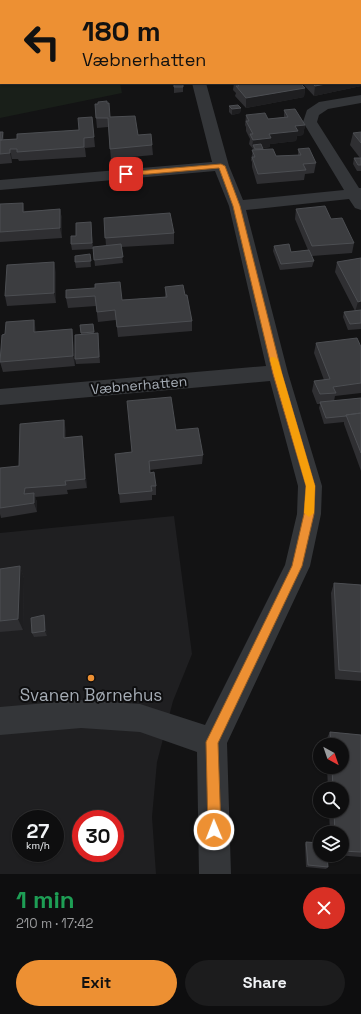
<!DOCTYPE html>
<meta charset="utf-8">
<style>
:root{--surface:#0e0e0f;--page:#1c1c1d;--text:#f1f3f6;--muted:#9b9c9e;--line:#2e2e2f;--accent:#ed9033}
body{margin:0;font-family:"Space Grotesk",sans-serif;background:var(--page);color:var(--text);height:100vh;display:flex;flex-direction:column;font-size:15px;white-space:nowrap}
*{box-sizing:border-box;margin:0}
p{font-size:13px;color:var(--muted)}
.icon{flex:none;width:22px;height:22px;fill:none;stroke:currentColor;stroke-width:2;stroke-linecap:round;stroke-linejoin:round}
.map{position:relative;height:874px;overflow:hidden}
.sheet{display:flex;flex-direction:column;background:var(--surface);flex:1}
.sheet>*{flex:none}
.guide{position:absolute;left:0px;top:0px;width:361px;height:84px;box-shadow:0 1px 3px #0004,0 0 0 1px var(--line);background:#ed9033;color:#111;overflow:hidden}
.needle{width:26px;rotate:140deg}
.buttons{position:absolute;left:313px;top:738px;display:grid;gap:8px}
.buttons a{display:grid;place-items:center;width:36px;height:36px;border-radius:50%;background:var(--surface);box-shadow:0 1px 3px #0004,0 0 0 1px var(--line);font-size:20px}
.speed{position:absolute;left:12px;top:810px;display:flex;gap:8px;font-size:20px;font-weight:700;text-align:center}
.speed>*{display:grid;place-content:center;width:52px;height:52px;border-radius:50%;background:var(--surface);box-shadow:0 1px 3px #0004,0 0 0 1px var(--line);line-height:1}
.speed small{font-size:10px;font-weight:400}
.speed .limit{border:6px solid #d22;background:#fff;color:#111}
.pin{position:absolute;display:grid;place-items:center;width:34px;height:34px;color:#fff;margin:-17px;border-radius:8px;box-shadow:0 2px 6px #0006}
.me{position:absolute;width:44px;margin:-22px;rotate:359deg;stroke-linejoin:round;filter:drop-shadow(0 0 3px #0008)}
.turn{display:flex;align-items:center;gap:14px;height:84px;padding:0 16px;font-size:18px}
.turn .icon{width:52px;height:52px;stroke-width:2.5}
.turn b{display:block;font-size:28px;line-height:34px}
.round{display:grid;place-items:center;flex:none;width:42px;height:42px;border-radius:21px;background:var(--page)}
.headline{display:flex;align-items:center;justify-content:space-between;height:68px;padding:0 16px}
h1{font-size:24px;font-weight:700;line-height:30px;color:#1e9e55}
.cta{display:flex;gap:8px;margin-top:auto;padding:8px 16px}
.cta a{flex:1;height:46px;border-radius:24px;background:var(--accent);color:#111;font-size:16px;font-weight:700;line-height:46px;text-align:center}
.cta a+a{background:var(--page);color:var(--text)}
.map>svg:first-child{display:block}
.built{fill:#1f1f21;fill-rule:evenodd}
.green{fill:#191f19}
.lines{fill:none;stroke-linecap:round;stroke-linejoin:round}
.minor{fill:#343639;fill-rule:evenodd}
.wall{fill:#2f2f32}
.shaded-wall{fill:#1e1e20}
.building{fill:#3c3d40;stroke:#4c4e52}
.route{fill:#ed9033;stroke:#9a5e21}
.slow{fill:#f59e0b}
.poi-dot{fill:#ed9033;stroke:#0e0e0f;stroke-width:1.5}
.labels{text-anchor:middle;stroke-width:4;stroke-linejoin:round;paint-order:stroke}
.street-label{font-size:14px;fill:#a5acb5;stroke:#0e0e0f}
.near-poi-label{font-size:17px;fill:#a5acb5;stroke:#0e0e0f}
</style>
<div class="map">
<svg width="361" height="874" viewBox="0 0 361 874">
<rect width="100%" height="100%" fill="#131314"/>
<!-- built -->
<path class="built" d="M174 516 192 654 173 701 157 762 152 817 156 874H0V533ZM21 819H55V853H21ZM81 819H115V853H81Z"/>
<!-- green -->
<path class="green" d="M0 68 1 83H120L122 93 0 118Z"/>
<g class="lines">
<!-- minor -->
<path class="minor" d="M83 0H98L82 1Z
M0 11 1 12V21L0 20Z
M360 25H361V33H360Z
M192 83H206L229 166 243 200 344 190 303 122 307 110 319 102 361 95V103L328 109 319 115 317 122 359 188H361V210L355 208 349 199 246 210 288 373 322 486 321 514 310 566 227 743 231 874H199L197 752 140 732 81 728 0 735V707L81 700 140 704 205 725 285 565 297 514 298 486 270 381 0 405V389L266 366 229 206 215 171 0 190V180L212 162Z"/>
</g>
<!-- wall -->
<path class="wall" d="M25 0H55L52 1H26Z
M148 0H205V1H150Z
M323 0H336V1Z
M361 58V86L314 96 302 83H360Z
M174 83 183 87V92L174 93Z
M234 83H300L305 88 304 97 246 108 235 96 236 93 233 90Z
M229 106 241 108 240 113 232 115 229 112Z
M284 110 305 125 303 135 297 136 296 141 270 144V147L263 148V149L276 156 298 155V149L316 163 314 173 305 174 304 180 257 184 252 167V162L251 160 253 149 249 144 250 139 246 131V127L245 125 246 115 268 119 284 117Z
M92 117 95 147 85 148 86 157 19 161 18 159H12V163L0 164V132H3L4 139H17L79 130Z
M110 117 152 145 153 155 111 159 108 127 97 128 96 118Z
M353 133 361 143V171H357L353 164 354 158H360L350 145Z
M0 204 25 211 60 209 62 219V238L0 242Z
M296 209 331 219 354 243 352 253 312 256 314 261 312 267 280 270 273 251 274 246 291 252 308 250 295 219Z
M104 218 174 233V244L121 247 123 263 95 266 93 247 106 246Z
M91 222 93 249 72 250 71 244 76 236Z
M90 254 91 267 76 268 75 262Z
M361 258V329L348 330 343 317 344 312 355 311 335 272 337 262Z
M56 272V303L7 306 5 296Z
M165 287 185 295 192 321V331L118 337 116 320 98 322 96 306 68 308 66 298V290L122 300 165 297Z
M93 324 94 333H98L100 363 76 364 75 359 81 334 80 325Z
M72 329 73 339 75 366 3 372 0 362 36 330V332Z
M316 343 361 347V393L335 396 334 401 361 398V471L344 424V422L324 424 319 408 320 404H317L312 391 314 381 324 380 314 353Z
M66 430V437L82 436 83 446 87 488 67 490 68 494 35 497 37 502V512L1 518 0 514V468L19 466Z
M176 430 203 455 202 464 149 470 150 473 156 486V495H152V500L120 503 115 454 132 452Z
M20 566 24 578 23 630 0 632V569Z
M334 583 361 585V681L335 679 331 593Z
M44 615 45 620 47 636 34 637 32 633Z
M330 732 361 735V857L336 855H342V833H330L329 811H342V789H328L327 767H342V745H326V740Z
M306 842 328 867 326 869 306 867 305 844Z"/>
<!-- shaded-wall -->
<path class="shaded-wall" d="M34 0H55L52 1H34Z
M197 0H205V1H194Z
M360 77H361V86L314 96 315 86 331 83H360Z
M305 88 304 97 246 108V98Z
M241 108 240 113 232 115V109Z
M305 125 303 135 297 136 296 141 270 144V147L255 149 253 145 252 149 253 140 295 126Z
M3 132 4 137 3 147 2 141Z
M10 149 12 159V163L10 153Z
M23 203 25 213 23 212Z
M60 209 62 219V238L60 228Z
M54 262 56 272V303L54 293Z
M361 301V311L355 312 358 302Z
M34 320 36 330V342L34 332Z
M72 329 73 339 75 366 73 356Z
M64 420 66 430V447L64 438Z
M82 436 83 446 87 488 85 479Z
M34 493 37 502V512L34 503Z
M20 566 24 578 23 630 18 619Z
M44 615 45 620 47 636 45 631Z"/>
<!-- building -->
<path class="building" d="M164 0H197L194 1H166Z
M360 58H361V77H360Z
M174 83H183V87H174Z
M236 83H300L305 88 246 98 236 86H239Z
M312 83H331L315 86Z
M107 101V103H109L110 117 135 116 138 135 151 134 152 145 110 149 108 118H96L95 104H98V102Z
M238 105 241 108 232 109 229 106Z
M295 109 305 125 295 126 298 131 269 134 271 138 253 140 250 134H253L246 121H249L246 115 265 113 268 119 288 117 284 110Z
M92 117 94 137 84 138V147L17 152V149H10V153L0 154V140L17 139V134L79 130 78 118Z
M0 132H3L2 140H0Z
M361 132V143L353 133Z
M261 144 263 149H255L253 145Z
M309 148 316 163 303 164 306 170 258 174 252 157H255L252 150 273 149 276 156 301 155 298 149Z
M354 158H361V165H358Z
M23 203V212L60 209V228L0 232V204Z
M325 206 331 219 342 218 354 243 312 246 296 209Z
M170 213 174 233 105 238 104 218Z
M91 222 92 243 71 244V236H76V223Z
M121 244 123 257 94 260 93 247Z
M289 244 291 252 309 250 314 261 281 264 274 246Z
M90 254 91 261 75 262V256Z
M361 258V301L358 302 337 262Z
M54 262V293L5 296 7 265Z
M120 282 122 300 167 297 165 287 183 285 185 295H187L192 321 117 327 115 310 97 312 95 296 66 298V290L95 288V284Z
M361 310V323L350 324 344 312Z
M34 320V332L72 329 73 356 0 362 2 335 5 334 6 322Z
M93 324 94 332 81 333 80 325Z
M98 333 99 357 75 359V335Z
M357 338 361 347V383L333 387 336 393 320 394 314 381 330 379 316 343Z
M171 397 176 430 198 428 203 455 149 461 150 473 154 472 156 486H151L152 491 119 494 115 454 132 452 127 401Z
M361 398V413L346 415V416L326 418 320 402Z
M361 413V453L346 415Z
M64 420V438L82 436 85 479 65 481 66 485 25 488 24 494 34 493V503L0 508V468L19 466 20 424Z
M20 566 18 619 0 621V569Z
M334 583 361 585V672L339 670Z
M44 615 45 631 32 633 31 618Z
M330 732 361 735V852L342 851V833H335L334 811H342V789H333L332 767H342V745H331Z
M306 842 320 843V855H327L328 867 308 865Z"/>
<!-- route -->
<path class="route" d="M221 164 225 166 240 206 282 374 315 486 314 514 302 566 218 743 221 830 219 835 214 837 210 835 208 830 206 742 292 566 304 514 306 486 273 374 233 206 219 168 126 176 123 174 126 172Z"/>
<!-- slow -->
<path class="slow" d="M271 357H274L278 360 315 486 314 513 309 517 304 513 306 486 270 360Z"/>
<!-- markers -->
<circle class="poi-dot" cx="91" cy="678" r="4"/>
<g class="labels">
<!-- street labels -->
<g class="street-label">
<text transform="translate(139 385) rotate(-5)" y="5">Væbnerhatten</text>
</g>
<!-- near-poi labels -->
<g class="near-poi-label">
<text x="91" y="701">Svanen Børnehus</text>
</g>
</g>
</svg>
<div class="buttons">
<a><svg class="needle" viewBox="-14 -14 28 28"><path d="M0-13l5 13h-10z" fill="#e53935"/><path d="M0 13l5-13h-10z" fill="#9b9c9e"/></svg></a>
<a><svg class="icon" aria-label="search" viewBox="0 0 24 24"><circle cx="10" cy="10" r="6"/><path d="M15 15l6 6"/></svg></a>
<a><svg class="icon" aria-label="layers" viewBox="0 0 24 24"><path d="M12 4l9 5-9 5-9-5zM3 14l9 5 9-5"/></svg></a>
</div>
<div class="speed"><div>27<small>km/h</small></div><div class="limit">30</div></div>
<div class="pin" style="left:126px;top:174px;background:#d93025"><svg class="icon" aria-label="arrive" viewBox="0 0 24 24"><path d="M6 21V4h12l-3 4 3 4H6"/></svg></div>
<svg class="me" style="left:214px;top:830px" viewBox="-20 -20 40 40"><circle r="17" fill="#ed9033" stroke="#fff" stroke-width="3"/><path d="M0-11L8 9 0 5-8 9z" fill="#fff"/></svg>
<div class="guide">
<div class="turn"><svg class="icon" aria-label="left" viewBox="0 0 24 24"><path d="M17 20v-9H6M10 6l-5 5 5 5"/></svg><div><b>180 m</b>Væbnerhatten</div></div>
</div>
</div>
<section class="sheet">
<div class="headline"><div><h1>1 min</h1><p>210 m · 17:42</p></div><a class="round" style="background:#d93025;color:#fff"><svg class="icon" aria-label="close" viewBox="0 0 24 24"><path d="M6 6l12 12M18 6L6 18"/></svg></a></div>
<div class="cta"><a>Exit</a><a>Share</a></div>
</section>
